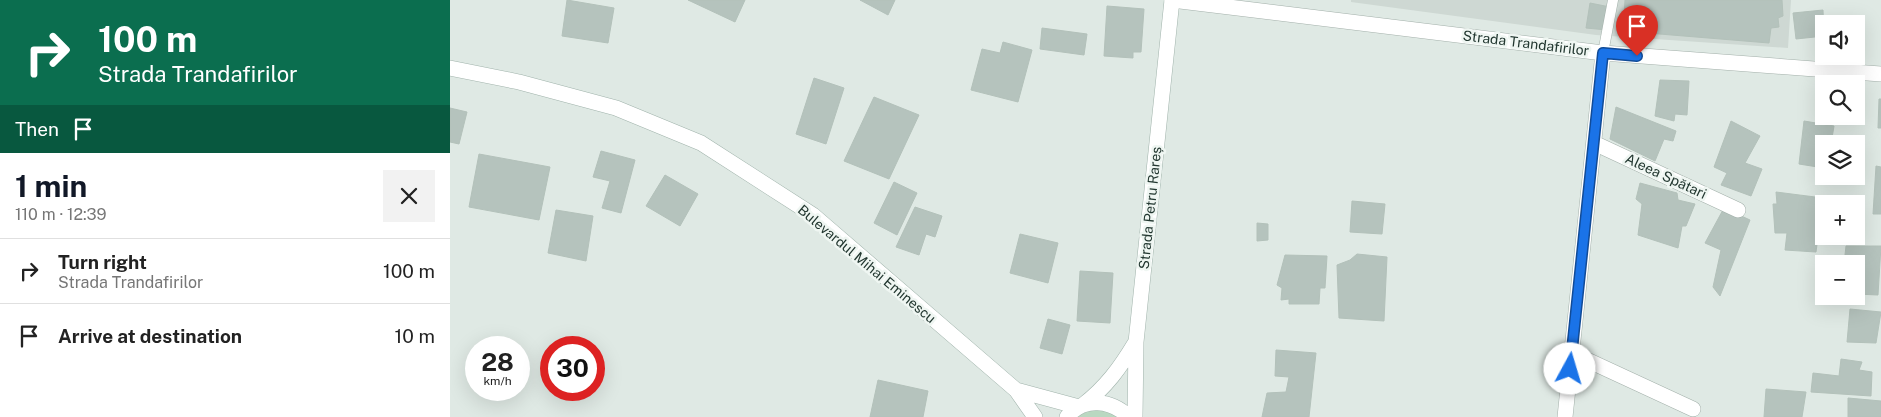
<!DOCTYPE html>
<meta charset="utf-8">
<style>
:root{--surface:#fff;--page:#f2f2f2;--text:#222;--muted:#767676;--line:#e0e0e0;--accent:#111827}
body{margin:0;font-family:"Public Sans",sans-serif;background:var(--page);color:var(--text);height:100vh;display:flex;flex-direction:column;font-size:19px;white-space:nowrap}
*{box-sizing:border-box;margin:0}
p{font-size:16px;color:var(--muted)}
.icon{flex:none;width:28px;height:28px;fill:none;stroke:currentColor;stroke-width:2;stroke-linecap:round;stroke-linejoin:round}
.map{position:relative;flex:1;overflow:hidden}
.drawer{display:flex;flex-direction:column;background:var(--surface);width:450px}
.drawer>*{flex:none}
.banner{background:#0b6e4f;color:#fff;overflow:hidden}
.controls{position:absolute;left:1365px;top:15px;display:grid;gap:10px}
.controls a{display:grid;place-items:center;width:50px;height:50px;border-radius:0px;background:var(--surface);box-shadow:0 5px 20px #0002;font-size:25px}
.speed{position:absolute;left:15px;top:336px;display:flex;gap:10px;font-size:25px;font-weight:700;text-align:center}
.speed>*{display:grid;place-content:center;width:65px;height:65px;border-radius:50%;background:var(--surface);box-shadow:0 5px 20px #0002;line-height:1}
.speed small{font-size:12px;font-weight:400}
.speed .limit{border:8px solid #d22;background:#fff;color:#111}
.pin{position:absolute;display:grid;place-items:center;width:42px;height:42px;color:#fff;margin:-51px -21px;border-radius:50% 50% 50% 0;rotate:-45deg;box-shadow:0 0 5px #0007}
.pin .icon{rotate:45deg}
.me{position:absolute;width:55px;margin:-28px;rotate:6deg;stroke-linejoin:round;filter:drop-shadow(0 0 4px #0008)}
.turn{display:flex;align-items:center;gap:18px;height:105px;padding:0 15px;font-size:22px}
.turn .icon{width:65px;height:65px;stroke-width:2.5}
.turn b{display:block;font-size:35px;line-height:42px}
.then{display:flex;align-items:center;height:48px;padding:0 15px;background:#0003;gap:10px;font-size:19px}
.round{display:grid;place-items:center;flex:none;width:52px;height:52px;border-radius:0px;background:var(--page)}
.overview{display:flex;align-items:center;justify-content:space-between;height:85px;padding:0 15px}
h1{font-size:30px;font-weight:700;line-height:38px;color:var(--accent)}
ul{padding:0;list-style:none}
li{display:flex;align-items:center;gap:15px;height:65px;padding:0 15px;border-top:1px solid var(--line)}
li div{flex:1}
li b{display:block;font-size:19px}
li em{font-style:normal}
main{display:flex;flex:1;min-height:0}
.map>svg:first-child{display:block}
.built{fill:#ced8d3}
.green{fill:#bad8c1}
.building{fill:#b5c3bd;stroke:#b3c1ba}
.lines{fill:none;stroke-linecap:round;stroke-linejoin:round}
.lane-casing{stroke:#a3b0aa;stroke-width:11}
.street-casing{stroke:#a3b0aa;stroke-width:16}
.secondary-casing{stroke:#a0b3ab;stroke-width:16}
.lane{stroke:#fff;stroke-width:10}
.street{stroke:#fff;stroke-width:15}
.secondary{stroke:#fff;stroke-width:15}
.route-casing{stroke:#114b97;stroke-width:12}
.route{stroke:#1a73e8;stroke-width:9}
.labels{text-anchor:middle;stroke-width:5;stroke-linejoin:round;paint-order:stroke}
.street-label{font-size:14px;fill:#223730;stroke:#eff6f2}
</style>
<main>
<section class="drawer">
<div class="banner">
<div class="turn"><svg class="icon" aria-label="right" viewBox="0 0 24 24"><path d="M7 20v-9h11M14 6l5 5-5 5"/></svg><div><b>100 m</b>Strada Trandafirilor</div></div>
<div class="then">Then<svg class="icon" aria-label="arrive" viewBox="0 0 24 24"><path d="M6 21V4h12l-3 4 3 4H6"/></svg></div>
</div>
<div class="overview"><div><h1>1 min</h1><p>110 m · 12:39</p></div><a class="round"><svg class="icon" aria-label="close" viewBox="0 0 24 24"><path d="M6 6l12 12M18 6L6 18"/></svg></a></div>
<ul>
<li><svg class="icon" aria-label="right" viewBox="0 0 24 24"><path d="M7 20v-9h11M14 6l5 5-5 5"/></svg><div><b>Turn right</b><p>Strada Trandafirilor</p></div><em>100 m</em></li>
<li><svg class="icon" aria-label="arrive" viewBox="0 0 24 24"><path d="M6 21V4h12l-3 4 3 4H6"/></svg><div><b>Arrive at destination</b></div><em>10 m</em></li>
</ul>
</section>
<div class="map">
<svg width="1431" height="417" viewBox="0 0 1431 417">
<rect width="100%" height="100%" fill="#dfe9e4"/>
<!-- built -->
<path class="built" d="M901 0H1341L1338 48 1146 35 901 2Z"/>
<!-- green -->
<path class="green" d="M656 409 670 417H624L633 411Z"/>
<!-- building -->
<path class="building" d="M117 0 164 8 158 43 112 36Z
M238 0H295L285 22Z
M410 0H445L438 15Z
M1175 0H1332L1333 16 1328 18 1329 27 1321 28 1319 43 1173 31Z
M1140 3 1160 7 1157 30 1136 28Z
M657 6 694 9 691 52H683V58L654 56Z
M1373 10 1374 36 1346 39 1343 13Z
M1382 22 1412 23 1411 43H1406V24H1382Z
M592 28 637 34 634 55 590 49Z
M553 42 582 50 568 102 521 90 532 49 550 53Z
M364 78 394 88 376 144 346 134Z
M1210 80 1239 81 1237 115 1225 114 1224 121 1205 116Z
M424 97 469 115 439 179 394 161Z
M1429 99H1431V128H1428Z
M1166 107 1226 131 1223 141 1214 139 1205 161 1160 139Z
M0 108 17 112 9 144 0 142Z
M1281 121 1310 136 1295 163 1312 169 1301 196 1271 185 1277 173 1264 167Z
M1354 121 1384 126 1381 144H1374V168L1349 164Z
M151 151 185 160 171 213 152 208 160 181 143 177Z
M29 154 100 167 89 220 19 207Z
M1426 166 1431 167V214H1423Z
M215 175 248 194 230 226 196 206Z
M444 182 467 193 447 235 424 223Z
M1190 183 1227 193 1228 200 1245 204 1236 226H1232L1228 248 1188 235 1192 204 1186 199Z
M1326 192 1373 198 1366 252 1335 250 1337 233H1325L1323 204H1327Z
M902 201 935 204 932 234 900 232Z
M465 207 492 216 485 237 476 234 469 255 446 247Z
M1274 208 1300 220 1270 296 1263 287 1271 250 1255 243Z
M106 210 143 216 136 261 98 253Z
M807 223 818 224V240L807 241Z
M570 234 608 243 598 283 560 273Z
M1396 246H1431L1428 295 1406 294V264H1394Z
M907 254 937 257 934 321 889 318 887 265 900 260Z
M835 255 877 256 875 288H870L869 304H839V299L831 300 832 288 827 285Z
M630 271 663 273 660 323 627 321Z
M1400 309 1431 312 1426 343 1397 342Z
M598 319 620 325 612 354 590 348Z
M826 350 866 353 859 417H812L817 393 836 392 839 377 825 376Z
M1391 359 1412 362 1409 370 1422 372 1421 396 1361 392 1363 373 1389 376Z
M428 380 478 391 473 417H420Z
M1316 389 1356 392 1352 417H1314Z
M1398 398 1431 401V417H1398Z"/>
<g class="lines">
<!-- lane casing -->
<g class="lane-casing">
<path id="lane" d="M1153 53 1163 0"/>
</g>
<!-- street casing -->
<g class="street-casing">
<path id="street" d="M722 0 1153 53 1431 74
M1144 143 1288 210
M1122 353 1243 409
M1115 417 1153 53"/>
</g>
<!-- secondary casing -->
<g class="secondary-casing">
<path id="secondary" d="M0 68 69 82 166 108 251 143 363 215 566 390 585 417
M566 390 629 407
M633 405C656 387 670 368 685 343
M617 417C634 396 661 400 679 417
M685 417 686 342 722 0"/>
</g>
<!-- lane -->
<use href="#lane" class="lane"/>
<!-- street -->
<use href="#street" class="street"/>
<!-- secondary -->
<use href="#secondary" class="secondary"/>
</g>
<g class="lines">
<!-- route casing -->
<g class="route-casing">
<path id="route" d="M1120 369 1153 53 1187 56"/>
</g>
<!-- route -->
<use href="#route" class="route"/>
</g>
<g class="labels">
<!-- street labels -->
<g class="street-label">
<text transform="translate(1076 43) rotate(7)" y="5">Strada Trandafirilor</text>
<text transform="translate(1216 176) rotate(25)" y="5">Aleea Spătari</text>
<text transform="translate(700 208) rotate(-84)" y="5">Strada Petru Rareș</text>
<text transform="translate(417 264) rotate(40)" y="5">Bulevardul Mihai Eminescu</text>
</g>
</g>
</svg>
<div class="controls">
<a><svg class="icon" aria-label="sound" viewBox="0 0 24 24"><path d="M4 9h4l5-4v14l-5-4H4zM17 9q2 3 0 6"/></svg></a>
<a><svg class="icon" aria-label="search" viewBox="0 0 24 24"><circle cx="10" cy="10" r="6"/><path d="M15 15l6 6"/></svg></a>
<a><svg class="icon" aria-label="layers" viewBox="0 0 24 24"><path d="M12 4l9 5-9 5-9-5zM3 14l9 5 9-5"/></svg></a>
<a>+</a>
<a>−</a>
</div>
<div class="speed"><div>28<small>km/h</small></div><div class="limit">30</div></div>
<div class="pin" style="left:1187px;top:56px;background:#d93025"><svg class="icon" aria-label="arrive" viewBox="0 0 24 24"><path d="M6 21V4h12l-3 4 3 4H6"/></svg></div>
<svg class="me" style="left:1120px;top:369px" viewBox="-20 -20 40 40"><circle r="19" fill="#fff"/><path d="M0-13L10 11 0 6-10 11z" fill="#1a73e8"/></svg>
</div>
</main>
